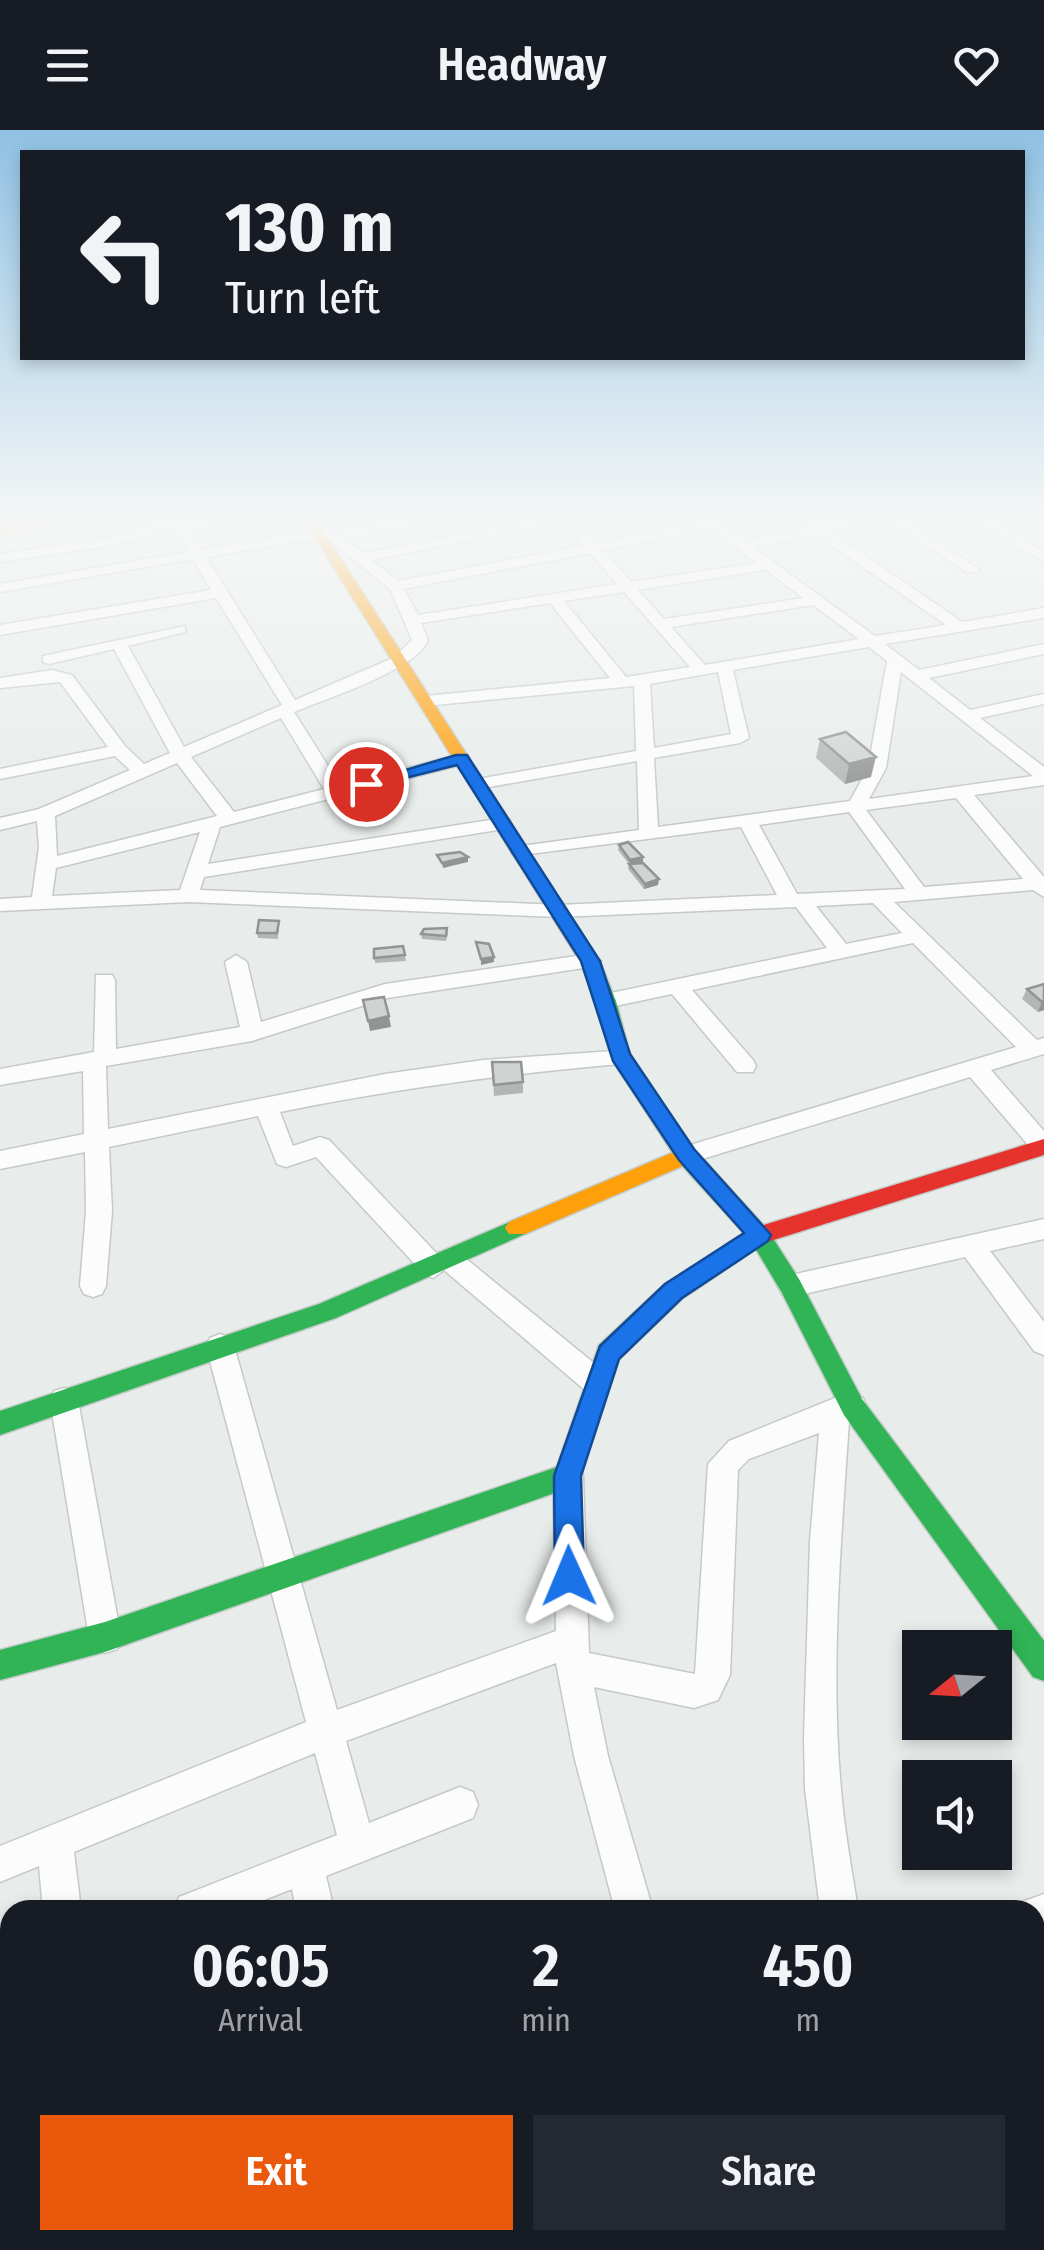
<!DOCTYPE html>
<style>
:root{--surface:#171b24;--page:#242831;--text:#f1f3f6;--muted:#9ea1a6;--accent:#ea580c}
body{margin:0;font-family:"Fira Sans Condensed",sans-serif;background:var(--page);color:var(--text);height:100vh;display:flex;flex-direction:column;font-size:38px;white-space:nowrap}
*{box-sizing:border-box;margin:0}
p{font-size:32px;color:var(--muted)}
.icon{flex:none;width:55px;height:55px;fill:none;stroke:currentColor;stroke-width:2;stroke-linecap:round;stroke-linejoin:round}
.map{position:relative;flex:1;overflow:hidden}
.sheet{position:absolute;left:0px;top:1770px;width:1045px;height:350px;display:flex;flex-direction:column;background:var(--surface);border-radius:30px 30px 0 0;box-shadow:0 5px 15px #0003}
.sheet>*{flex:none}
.hud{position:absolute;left:20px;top:20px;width:1005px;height:210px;border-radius:0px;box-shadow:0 5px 15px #0003;background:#171b24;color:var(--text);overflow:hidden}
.needle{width:65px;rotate:252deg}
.tools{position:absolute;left:902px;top:1500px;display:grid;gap:20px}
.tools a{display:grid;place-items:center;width:110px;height:110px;border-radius:0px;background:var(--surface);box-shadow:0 5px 15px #0003;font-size:50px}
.pin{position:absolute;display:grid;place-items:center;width:85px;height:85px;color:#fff;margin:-42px;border:5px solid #fff;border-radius:50%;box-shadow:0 2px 10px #0007}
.me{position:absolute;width:110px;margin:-55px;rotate:359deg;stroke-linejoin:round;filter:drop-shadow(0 0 8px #0008)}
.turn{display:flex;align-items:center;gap:35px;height:210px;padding:0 40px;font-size:45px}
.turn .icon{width:130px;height:130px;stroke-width:2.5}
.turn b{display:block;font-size:70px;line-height:85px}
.eta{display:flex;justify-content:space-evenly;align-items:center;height:170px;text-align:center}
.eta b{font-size:60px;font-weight:600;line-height:70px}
.cta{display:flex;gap:20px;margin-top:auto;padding:20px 40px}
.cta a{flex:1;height:115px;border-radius:0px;background:var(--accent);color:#fff;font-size:40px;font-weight:600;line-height:115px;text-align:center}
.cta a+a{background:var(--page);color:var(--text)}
header{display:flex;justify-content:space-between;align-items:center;height:130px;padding:0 40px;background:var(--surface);font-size:45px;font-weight:600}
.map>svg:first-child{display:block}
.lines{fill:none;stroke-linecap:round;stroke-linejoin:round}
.street-casing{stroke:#c5cac8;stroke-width:3}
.fast-casing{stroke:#c3cbc8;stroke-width:3}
.slow-casing{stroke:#c3cbc8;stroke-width:3}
.jam-casing{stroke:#c3cbc8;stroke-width:3}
.street{fill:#fcfcfc;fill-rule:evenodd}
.fast{fill:#30b455;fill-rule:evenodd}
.slow{fill:#ff9f0a;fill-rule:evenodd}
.jam{fill:#e5322d;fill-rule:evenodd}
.wall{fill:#b2b6b5}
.shaded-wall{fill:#919493}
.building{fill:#cfd4d2;stroke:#919493;stroke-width:2.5}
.route{fill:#1a73e8;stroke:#114b97;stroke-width:2.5}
</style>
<header><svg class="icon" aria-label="menu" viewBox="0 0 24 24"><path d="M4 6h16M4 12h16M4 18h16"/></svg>Headway<svg class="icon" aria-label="heart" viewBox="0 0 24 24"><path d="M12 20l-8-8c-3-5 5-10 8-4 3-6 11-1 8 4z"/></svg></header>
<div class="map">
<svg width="1044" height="2120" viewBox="0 0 1044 2120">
<rect width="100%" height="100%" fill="#e8edeb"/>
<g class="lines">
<!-- street casing -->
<g class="street-casing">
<path id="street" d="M169 390 187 394 247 390 190 401 201 420 318 400 325 403 409 390H443L345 409 363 423 542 390H572L372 430 398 451 583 416 577 408 584 404 596 413 717 390 745 411 808 398 798 390H814L822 395 874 390 831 402 962 492 1044 478V488L885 514 919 540 1044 514V524L929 548 970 580 1044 564V574L980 588 1044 637V655L974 665 1044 747V767L1033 760 894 772 1037 910 1044 908V924L991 940 1044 1001V1026L1035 1023 970 947 686 1034 677 1031 674 1025 677 1019 1016 917 913 813 692 860 753 930 756 936 753 942H737L672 864 606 878 595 871 606 864 827 818 796 777 559 787 188 772 0 781V769L32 767 39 717 37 691 0 700V688L39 679 130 640 115 626 0 649V639L108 617 60 552 0 558V548L52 540 72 545 125 616 144 634 170 623 114 519 49 534 43 532V526L185 496V502L128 516 184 617 282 575 216 468 0 505V495L211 460 193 429 0 462V454L188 422 175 400 115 415 0 432V424L114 407ZM712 399 756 433 631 452 603 420ZM817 405 946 495 875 506 754 418ZM315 409 330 411 390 459 412 510 393 528 295 570 206 427ZM590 423 617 454 418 485 404 459ZM766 440 803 468 664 489 638 460ZM624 462 690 537 626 547 564 471ZM550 473 610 548 425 566 417 571 425 576 634 556 636 621 478 649 469 654 478 659 637 631 639 700 521 716 511 722 514 726 741 697 777 765 559 775 200 760 204 747 510 698V690L503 688 208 734 220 697 468 633V625L462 624 340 655 294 582C325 569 417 540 428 510L421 493ZM813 475 859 509 705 535 671 497ZM869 517 887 531 868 638 850 671 658 697 654 628 740 613 749 608 733 540ZM718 542 731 604 654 618 650 554ZM901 542 1033 646 869 669 886 638ZM281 588 324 659 234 682 191 627ZM177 633 217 686 57 726 55 686ZM956 668 1023 749 924 757 866 680ZM849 682 905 759 797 764 759 695ZM200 702 180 760 52 766 56 738ZM873 773 902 803 846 814 816 776Z
M888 390H904L980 440 968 443Z
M974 390H991L1044 422V432Z
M590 824 601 831 597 836 387 868 252 911 106 936 108 999 385 944 483 930 628 920 631 926 620 934C505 944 393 959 280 982L293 1016 320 1007 329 1010 439 1126 450 1119 459 1123 606 1243 610 1252 606 1261 596 1264 586 1261 444 1140 433 1148 424 1144 316 1027 286 1037 277 1034 258 986 109 1017 112 1081 106 1156 102 1164 93 1167 84 1164 80 1156 86 1081 85 1022 0 1039V1021L84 1004 83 941 0 955V939L94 922 96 845H112L115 850 116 919 240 897 225 832 236 825 247 832 261 892 385 854Z
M1044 1089V1109L990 1121 1044 1192V1225L1034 1221 965 1127 791 1167 782 1164 778 1156 782 1148 791 1145Z
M220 1204 230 1208 234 1216 337 1580 556 1501 553 1346 557 1336 568 1332 579 1336 583 1346 589 1523 695 1544 708 1334 729 1311 835 1268 853 1264 863 1268 867 1277 863 1286 849 1291C841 1410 830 1541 841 1659 844 1699 852 1740 858 1780H820L805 1659 804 1608 810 1411 819 1303 749 1329 738 1340 730 1545 718 1570 694 1578 594 1557 608 1626 653 1780H615L574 1626 556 1533 346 1611 369 1693 460 1657 473 1662 478 1675 473 1688 326 1746 334 1780H296L292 1759 239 1780H173L179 1767 337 1705 315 1623 74 1722 81 1780H43L39 1736 0 1752V1716L306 1592 206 1216 210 1208Z
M64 1258 74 1261 78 1270 121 1507 117 1519 105 1523 93 1519 89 1507 50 1270 54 1261Z
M1044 1764V1802L1035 1804V1780H1018L1022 1772Z
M0 2047H10V2089H0Z
M77 2110H119L120 2120H78Z
M543 2110H585L581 2120H539Z
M730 2110H773L777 2120H734Z"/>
</g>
<!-- fast casing -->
<g class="fast-casing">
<path id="fast" d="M590 826 600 832 616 871 630 925 694 1019 767 1099 799 1149 862 1269 1044 1511V1551L1033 1547 844 1285 782 1163 751 1111 678 1031 613 931 596 871 580 832Z
M517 1089 525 1092 529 1098 525 1104 336 1188 0 1305V1281L319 1174Z
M733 1113 741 1115 745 1122 741 1129 683 1168 619 1229 577 1355 105 1522 0 1550V1520L105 1492 557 1337 599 1215 665 1154Z"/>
</g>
<!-- slow casing -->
<g class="slow-casing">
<path id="slow" d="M35 390H60L0 405V397Z
M304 390H316L600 832 597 836H583Z
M686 1017 694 1019 697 1025 694 1031 525 1104H509L505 1098 509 1092Z"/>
</g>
<!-- jam casing -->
<g class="jam-casing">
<path id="jam" d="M1044 1009V1025L767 1112 733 1131 725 1129 721 1122 725 1115 751 1099Z"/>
</g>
<!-- street -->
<use href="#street" class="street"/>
<!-- fast -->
<use href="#fast" class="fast"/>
<!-- slow -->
<use href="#slow" class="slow"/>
<!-- jam -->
<use href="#jam" class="jam"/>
</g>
<!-- wall -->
<path class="wall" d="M820 609 871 647 845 654 816 628Z
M619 715 643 733 658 755 644 759 628 739 629 734 618 720Z
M279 791 278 809 258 808 257 803Z
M448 803 446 811 422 809 421 804Z
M374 819 405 825 406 831 375 833Z
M1044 854V880L1038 882 1022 869 1027 859Z
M492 932 523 952V963L494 966Z"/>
<!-- shaded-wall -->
<path class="shaded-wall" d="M876 627 871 647 845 654 849 634Z
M468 727V732L443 738 442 733Z
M643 727V733L630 735V730Z
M659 749 658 755 644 759 645 754Z
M494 827V832L481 835V829Z
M1044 871V880L1038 882 1042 872Z
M389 886 391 897 370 901 368 891Z"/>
<!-- building -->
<path class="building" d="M846 602 876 627 849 634 820 609Z
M628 712 643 727 630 730 619 715Z
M460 722 468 727 442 733 437 725Z
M643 733 659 749 645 754 629 734Z
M259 790 279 791 277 803H257Z
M447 798 446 806 421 804 424 799Z
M476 812 489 814 494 827 481 829Z
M403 816 405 825 374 828V819Z
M1044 854V871L1042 872 1027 859Z
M384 867 389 886 368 891 363 870Z
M492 932H521L523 952 494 955Z"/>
<!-- sky -->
<linearGradient id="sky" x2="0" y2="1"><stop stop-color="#8fc1e3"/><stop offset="0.57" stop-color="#f5f7f6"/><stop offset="1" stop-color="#f5f7f6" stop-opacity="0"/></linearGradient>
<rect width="1044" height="687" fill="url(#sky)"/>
<!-- route -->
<path class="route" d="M456 625H467L600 831 630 924 694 1019 771 1105 768 1111 682 1168 619 1229 581 1346 584 1446 579 1455 569 1459 559 1455 555 1446 554 1346 600 1216 665 1154 744 1103 679 1030 613 931 581 831 457 635 366 658 358 654Z"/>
</svg>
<div class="tools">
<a><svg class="needle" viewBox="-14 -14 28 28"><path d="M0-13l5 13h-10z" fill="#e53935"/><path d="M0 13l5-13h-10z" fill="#9ea1a6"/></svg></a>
<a><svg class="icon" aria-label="sound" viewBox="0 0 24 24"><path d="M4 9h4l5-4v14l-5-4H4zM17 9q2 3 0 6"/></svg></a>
</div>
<div class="pin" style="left:366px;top:654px;background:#d93025"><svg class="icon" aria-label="arrive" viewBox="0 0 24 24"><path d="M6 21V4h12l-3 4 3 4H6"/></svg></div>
<svg class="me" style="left:569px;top:1446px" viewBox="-20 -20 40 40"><path d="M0-17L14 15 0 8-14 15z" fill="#1a73e8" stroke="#fff" stroke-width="4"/></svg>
<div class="hud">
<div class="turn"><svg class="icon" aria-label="left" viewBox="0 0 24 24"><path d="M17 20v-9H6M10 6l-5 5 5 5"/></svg><div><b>130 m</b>Turn left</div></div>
</div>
<section class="sheet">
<div class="eta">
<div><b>06:05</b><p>Arrival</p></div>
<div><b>2</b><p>min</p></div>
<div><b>450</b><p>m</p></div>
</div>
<div class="cta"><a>Exit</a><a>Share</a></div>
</section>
</div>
